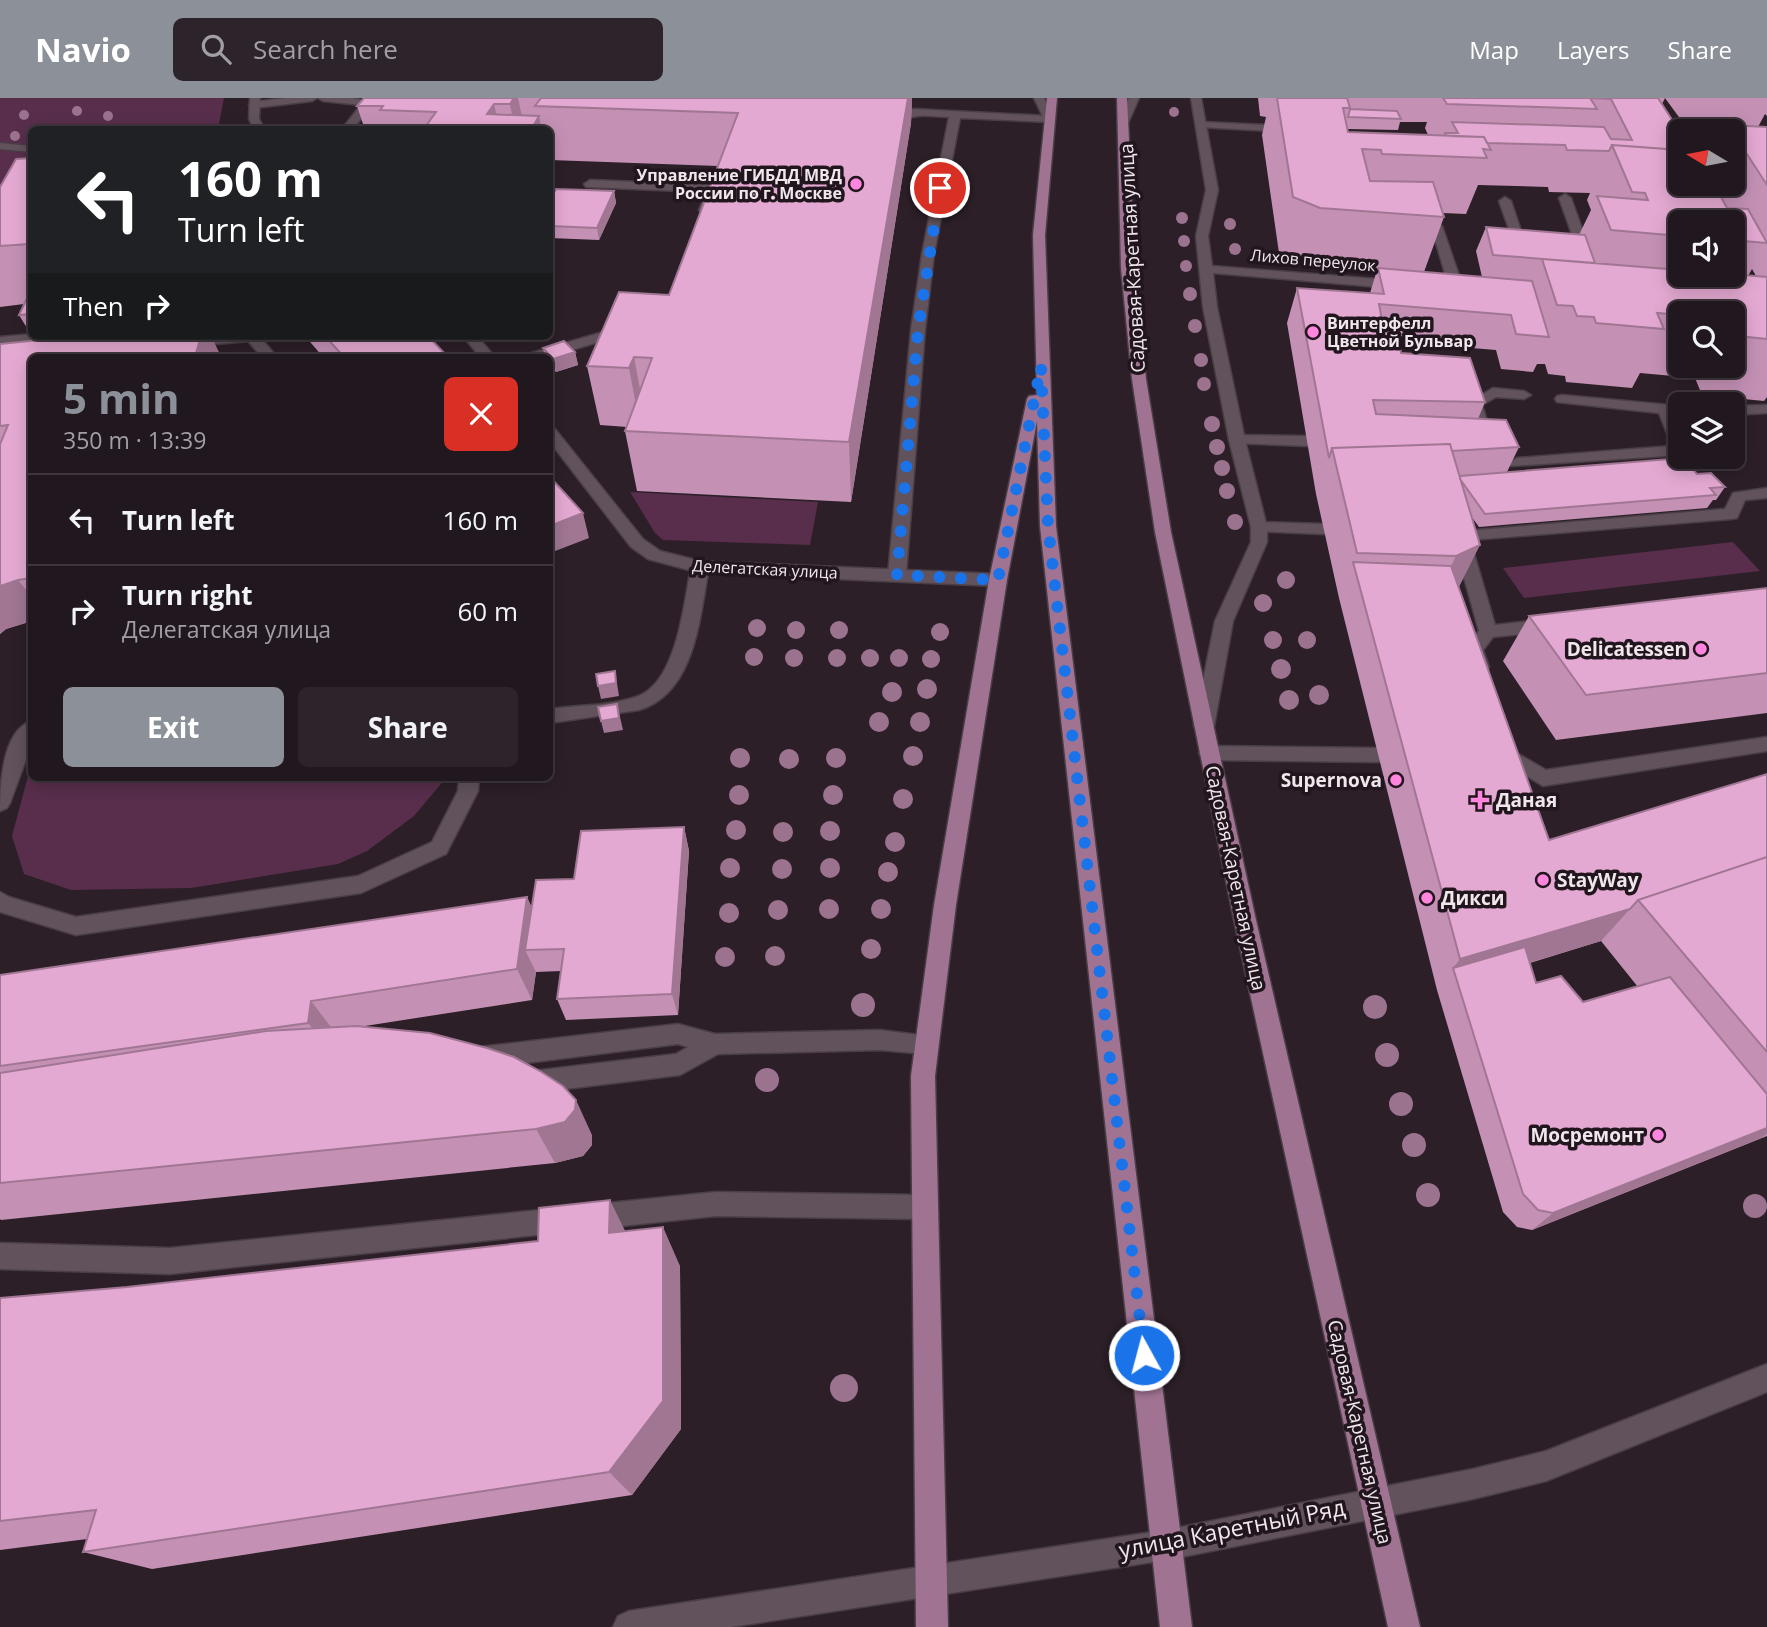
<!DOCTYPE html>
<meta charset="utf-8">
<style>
:root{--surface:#21171e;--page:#2d242b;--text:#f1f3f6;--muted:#a29fa4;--line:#3e363c;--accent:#8c9099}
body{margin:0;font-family:"Open Sans",sans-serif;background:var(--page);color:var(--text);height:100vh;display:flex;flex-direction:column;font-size:26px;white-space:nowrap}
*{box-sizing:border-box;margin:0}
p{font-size:23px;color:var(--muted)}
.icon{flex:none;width:38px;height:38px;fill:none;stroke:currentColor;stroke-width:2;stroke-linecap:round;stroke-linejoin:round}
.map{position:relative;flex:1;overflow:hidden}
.panel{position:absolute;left:28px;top:256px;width:525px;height:427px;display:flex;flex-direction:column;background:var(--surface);border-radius:10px;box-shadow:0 4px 18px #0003,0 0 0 2px var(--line)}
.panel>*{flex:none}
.banner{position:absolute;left:28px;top:28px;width:525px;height:214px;border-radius:10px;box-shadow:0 4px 18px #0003,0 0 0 2px var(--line);background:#202124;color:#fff;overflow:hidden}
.needle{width:46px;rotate:280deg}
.tools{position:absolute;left:1668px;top:21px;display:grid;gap:14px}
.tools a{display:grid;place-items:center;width:77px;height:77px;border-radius:10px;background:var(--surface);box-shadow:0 4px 18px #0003,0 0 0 2px var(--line);font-size:35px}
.pin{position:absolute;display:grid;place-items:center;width:60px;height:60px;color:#fff;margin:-30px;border:4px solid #fff;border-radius:50%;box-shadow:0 2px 7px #0007}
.me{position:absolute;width:77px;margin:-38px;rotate:353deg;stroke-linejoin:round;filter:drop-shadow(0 0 5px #0008)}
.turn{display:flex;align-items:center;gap:24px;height:147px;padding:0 35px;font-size:32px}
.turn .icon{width:91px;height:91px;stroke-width:2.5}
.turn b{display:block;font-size:49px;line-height:60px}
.then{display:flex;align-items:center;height:66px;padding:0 35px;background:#0003;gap:14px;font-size:26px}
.round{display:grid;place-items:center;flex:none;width:74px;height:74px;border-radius:10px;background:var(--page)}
.headline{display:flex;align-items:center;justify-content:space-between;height:119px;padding:0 35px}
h1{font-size:42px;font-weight:700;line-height:52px;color:var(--accent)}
.primary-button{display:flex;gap:14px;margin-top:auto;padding:14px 35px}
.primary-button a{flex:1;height:80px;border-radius:10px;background:var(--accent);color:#fff;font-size:28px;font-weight:700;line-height:80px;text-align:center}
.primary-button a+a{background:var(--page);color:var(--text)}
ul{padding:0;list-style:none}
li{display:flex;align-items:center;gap:21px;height:91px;padding:0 35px;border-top:2px solid var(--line)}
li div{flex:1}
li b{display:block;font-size:26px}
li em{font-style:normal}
header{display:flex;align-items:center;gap:42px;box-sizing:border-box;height:98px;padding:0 35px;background:var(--accent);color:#fff}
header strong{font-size:33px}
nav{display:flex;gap:38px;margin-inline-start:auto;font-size:24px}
.search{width:490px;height:63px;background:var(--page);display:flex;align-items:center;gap:18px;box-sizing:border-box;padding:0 24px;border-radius:10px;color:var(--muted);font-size:26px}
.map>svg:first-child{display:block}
.green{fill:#582e4c}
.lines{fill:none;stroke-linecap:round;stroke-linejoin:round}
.service-casing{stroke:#493e45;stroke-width:3}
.minor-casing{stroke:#493e45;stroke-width:3}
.tertiary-casing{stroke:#493e45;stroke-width:3}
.secondary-casing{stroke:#493e45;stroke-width:3}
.primary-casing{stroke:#493e45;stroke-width:3}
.service{fill:#61525c;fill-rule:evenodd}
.minor{fill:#61525c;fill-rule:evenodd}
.tertiary{fill:#61525c;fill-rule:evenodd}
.secondary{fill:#61525c;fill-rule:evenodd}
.primary{fill:#a17393;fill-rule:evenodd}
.tree{fill:#9c738f}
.wall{fill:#c491b5;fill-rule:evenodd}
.shaded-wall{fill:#a07693}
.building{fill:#e4a9d2;stroke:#a07693;stroke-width:2}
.route{stroke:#1a73e8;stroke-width:12;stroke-dasharray:0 21.6}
.poi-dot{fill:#ff85de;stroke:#22161e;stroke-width:2.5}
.labels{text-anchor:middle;stroke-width:7;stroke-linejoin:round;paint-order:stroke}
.far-poi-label{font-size:16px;font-weight:bold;fill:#f0e7ed;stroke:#22161e;text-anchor:end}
.far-street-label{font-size:16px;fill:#f0e7ed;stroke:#22161e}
.street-label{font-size:19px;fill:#f0e7ed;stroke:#22161e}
.poi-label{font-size:19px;font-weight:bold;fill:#f0e7ed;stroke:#22161e;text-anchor:end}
.near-street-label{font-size:23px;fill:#f0e7ed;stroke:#22161e}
</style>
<header>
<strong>Navio</strong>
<div class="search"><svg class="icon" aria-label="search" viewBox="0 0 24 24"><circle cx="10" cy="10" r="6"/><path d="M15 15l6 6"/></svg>Search here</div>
<nav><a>Map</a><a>Layers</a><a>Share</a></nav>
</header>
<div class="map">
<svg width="1767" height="1529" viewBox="0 0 1767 1529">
<rect width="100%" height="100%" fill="#2c1f28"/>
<!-- green -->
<path class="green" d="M0 0H224L218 31 32 32 31 104 0 110Z
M630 394 818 404 810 447 663 442 655 435Z
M1733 444 1760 473 1524 500 1503 470Z
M31 667 32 679 445 681 414 718 367 753 338 766 191 790 71 792 24 776 12 738Z"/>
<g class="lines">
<!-- service casing -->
<g class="service-casing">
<path id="service" d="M285 0H317L312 3 254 10 249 7 254 4Z
M318 0H353L374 5 352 32H341L361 7 323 3Z
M914 11 1049 18 1054 21 1049 24 960 20 934 156 925 232 906 477 897 483 888 477 911 232 922 156 949 19C939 19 929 17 919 18 906 19 892 28 880 19 886 14 905 14 914 11Z
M1202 24 1291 28 1297 31 1291 34 1198 29V25Z
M0 45 32 48V54L0 51Z
M590 82 713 87 719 91 711 112 705 116 699 112 706 94 586 89 584 86Z
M1565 96 1571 100 1591 156 1590 159 1585 160 1579 156 1559 100Z
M1505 99 1511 103 1523 139 1539 141V147L1514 145 1499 103Z
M1413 126 1442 128 1464 192 1462 195H1452L1450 192 1433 135 1409 133 1407 130Z
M627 227 634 231 632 234 548 259H526L528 256Z
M32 236V238H66L59 242 0 247V239Z
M211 238H259L277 259H262L248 243 184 249 177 245 184 241Z
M423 238H444L408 251 401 247Z
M1493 290 1524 293 1531 297 1524 301 1496 299 1482 307 1487 323 1484 326H1474L1467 306Z
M1562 297 1680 308V316H1674L1680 329V357L1511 368 1509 365 1517 360 1672 348 1659 315 1557 304 1555 301 1557 298Z
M1767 307V315L1732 317V308Z
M1237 337 1307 338 1315 343 1307 348 1232 345 1229 342 1232 339Z
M1767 390V400L1745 402 1737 420 1731 421 1470 442 1495 527 1550 521 1559 527 1550 533 1493 539 1483 552 1489 569 1486 574H1474L1465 551 1479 533 1454 444 1442 443 1440 439 1442 435 1725 411 1733 395Z
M1259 424 1324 426 1332 431 1324 436 1253 433 1251 429Z
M700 463 709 469C700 517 696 595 639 612L550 625V611C578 607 609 608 636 599 677 586 684 505 691 469Z
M32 623V645L10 705 7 710 0 713C0 688 2 632 32 623Z
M1767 639V653L1543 688 1509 667 1488 665 1485 660 1488 655 1513 653 1546 672Z
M1209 648 1378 650 1385 652 1388 657 1385 662 1378 664 1209 662 1202 660 1199 655 1202 650Z
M459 679H479L478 693 446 756 361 795 76 837 0 814V794L9 799 76 819 358 778 432 744 458 693Z
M678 926 715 936 880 932 934 939 938 946 934 953 926 956 880 952 718 956 680 977 524 996 516 993 512 985 516 977 524 974 676 956 688 949 678 946 479 971 471 968 467 960 471 952 479 949Z
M716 1094 924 1097 933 1100 937 1109 933 1118 924 1121 716 1118 170 1176 0 1171V1145L170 1150Z"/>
</g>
<!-- minor casing -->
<g class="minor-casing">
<path id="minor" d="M1191 0H1201L1218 92 1208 138 1212 168 1402 183 1409 187 1402 191 1213 175 1217 209 1245 342 1267 429V444L1233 523 1214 628 1211 633H1197L1194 628 1215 523 1251 444V429L1229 342 1203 209 1196 138 1206 92Z"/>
</g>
<!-- tertiary casing -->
<g class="tertiary-casing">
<path id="tertiary" d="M250 0H260L259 21 265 32H254L249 21Z
M463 238H477L495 259H480Z
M550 329 555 331 643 441 660 453 700 463 998 476 1007 482 998 488 700 475 648 461 631 449 550 344Z"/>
</g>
<!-- secondary casing -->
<g class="secondary-casing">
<path id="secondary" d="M1034 0H1044L1054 21 1053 23H1045Z
M1129 0H1139L1128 25H1120L1118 23Z
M1767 1266V1294L1546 1383 1473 1401 1166 1462 731 1529H613L618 1518 629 1513 1166 1432 1473 1371 1546 1353Z"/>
</g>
<!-- primary casing -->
<g class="primary-casing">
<path id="primary" d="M1047 0H1057L1045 137 1056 428 1192 1529H1160L1040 428 1037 323 1007 482 956 807 935 978 948 1529H916L911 978 934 807 989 482 1027 301 1029 298 1037 297 1033 137Z
M1117 0H1127L1135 170 1146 281 1171 434 1256 822 1420 1529H1388L1234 822 1155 434 1132 281 1121 170Z"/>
</g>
<!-- service -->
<use href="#service" class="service"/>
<!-- minor -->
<use href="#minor" class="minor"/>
<!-- tertiary -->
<use href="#tertiary" class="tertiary"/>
<!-- secondary -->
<use href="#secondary" class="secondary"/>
<!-- primary -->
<use href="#primary" class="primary"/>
</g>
<!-- trees -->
<g class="tree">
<circle cx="77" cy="13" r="5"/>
<circle cx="1174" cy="14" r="5"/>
<circle cx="24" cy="17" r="5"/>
<circle cx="108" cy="18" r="5"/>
<circle cx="15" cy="38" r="5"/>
<circle cx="1182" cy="120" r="6"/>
<circle cx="1230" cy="126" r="6"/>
<circle cx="1184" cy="143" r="6"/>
<circle cx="1235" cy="151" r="6"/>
<circle cx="1186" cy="168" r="6"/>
<circle cx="1190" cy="196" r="7"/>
<circle cx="1195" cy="228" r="7"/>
<circle cx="1201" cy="262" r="7"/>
<circle cx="1204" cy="286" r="7"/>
<circle cx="1212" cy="326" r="8"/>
<circle cx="1217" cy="349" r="8"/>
<circle cx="1222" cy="370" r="8"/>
<circle cx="1227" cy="393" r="8"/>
<circle cx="1235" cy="424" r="8"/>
<circle cx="1286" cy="482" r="9"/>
<circle cx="1263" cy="505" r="9"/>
<circle cx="757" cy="530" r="9"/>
<circle cx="796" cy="532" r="9"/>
<circle cx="839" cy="532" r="9"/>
<circle cx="940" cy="534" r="9"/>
<circle cx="1273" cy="542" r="9"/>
<circle cx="1307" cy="542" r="9"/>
<circle cx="754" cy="559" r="9"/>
<circle cx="794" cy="560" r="9"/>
<circle cx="837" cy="560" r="9"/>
<circle cx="870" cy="560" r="9"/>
<circle cx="899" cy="560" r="9"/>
<circle cx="931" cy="561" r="9"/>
<circle cx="1281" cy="571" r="10"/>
<circle cx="927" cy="591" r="10"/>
<circle cx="892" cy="594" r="10"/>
<circle cx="1319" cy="597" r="10"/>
<circle cx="1289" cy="602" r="10"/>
<circle cx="879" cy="624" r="10"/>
<circle cx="920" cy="624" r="10"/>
<circle cx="913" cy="658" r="10"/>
<circle cx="740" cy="660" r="10"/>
<circle cx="836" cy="660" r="10"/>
<circle cx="789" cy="661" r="10"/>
<circle cx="739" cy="697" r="10"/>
<circle cx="833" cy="697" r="10"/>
<circle cx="903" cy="701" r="10"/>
<circle cx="736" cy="732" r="10"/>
<circle cx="830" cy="733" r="10"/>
<circle cx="783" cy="734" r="10"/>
<circle cx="895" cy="744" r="10"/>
<circle cx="730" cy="770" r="10"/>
<circle cx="830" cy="770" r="10"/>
<circle cx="782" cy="771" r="10"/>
<circle cx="888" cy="774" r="10"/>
<circle cx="829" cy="811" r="10"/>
<circle cx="881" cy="811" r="10"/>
<circle cx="778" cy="812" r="10"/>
<circle cx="729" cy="815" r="10"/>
<circle cx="871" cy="851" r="10"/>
<circle cx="775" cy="858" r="10"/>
<circle cx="725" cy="859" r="10"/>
<circle cx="863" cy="907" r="12"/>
<circle cx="1375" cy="909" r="12"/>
<circle cx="1387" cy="957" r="12"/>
<circle cx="767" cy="982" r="12"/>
<circle cx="1401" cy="1006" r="12"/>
<circle cx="1414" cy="1047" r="12"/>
<circle cx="1428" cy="1097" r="12"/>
<circle cx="1755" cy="1108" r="12"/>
<circle cx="844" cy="1290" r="14"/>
</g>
<!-- wall -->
<path class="wall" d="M364 0H912L911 25 851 404 637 393 625 333 627 329 600 327 587 268 669 197 718 68 550 62V32H365L357 8Z
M1258 0H1665L1662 6 1680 86H1732V33H1724L1727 28 1684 26 1665 0H1767V18L1765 16 1758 29H1767V299L1764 303 1702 297 1695 280 1640 275 1632 290 1566 284 1565 278 1548 276 1545 266H1537L1533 274 1501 271 1496 252 1399 244 1401 255 1485 304 1478 321 1519 349 1507 374 1697 376 1725 389 1716 402H1713L1707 410 1479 429 1471 418 1459 489 1549 742 1767 676V1038L1532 1132 1517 1129 1503 1114 1437 892 1339 500 1316 396 1287 225 1297 190 1370 195 1377 172 1304 166 1279 155 1262 37 1266 19 1260 18ZM1400 24H1427L1425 30 1428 37 1348 34V31L1398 32ZM1478 87 1548 89 1549 94 1590 95 1587 102 1591 112 1579 137 1486 129 1476 153 1482 179 1424 174 1444 119 1443 115 1466 116ZM1680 124H1732V177H1680ZM1752 171 1756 178H1748ZM1680 215H1732V268H1680ZM1601 843 1638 889 1583 904 1536 885 1530 865Z
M32 60V229L27 230 19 217 24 206 0 209V89Z
M614 93 616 105 599 142 550 140V102Z
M79 238H211L221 259H32V523L6 531 0 536V246Z
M305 238H428L448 259H323Z
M543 250 575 254 578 267 556 274 550 267V259H545Z
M1767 490V615L1556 642 1503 563 1529 518Z
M684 729 689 753 678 917 566 922 557 901 561 873 536 874 532 902 365 928 592 1037V1047L583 1058 555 1065 1 1122 0 1121V877L527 799 532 810 574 781Z
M625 1133 680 1168 681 1331 632 1397 152 1471 83 1454 87 1441 0 1452V1200L127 1189Z"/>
<!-- shaded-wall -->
<path class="shaded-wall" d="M514 0H518L525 32H515L510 6Z
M908 0H912L911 25 851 404 849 344Z
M494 6 500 32 487 16Z
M539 18 542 32H531Z
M614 93 616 105 599 142 597 130Z
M201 238H211L221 259H195Z
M575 254 578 267 556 274 553 261Z
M634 259 645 318 640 329 629 270Z
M583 415 589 440 550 455V428Z
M1480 447 1457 493 1434 504 1456 458Z
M18 482 32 499V523L6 531 0 536V488Z
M615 573 619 598 601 601 598 588Z
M617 606 623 632 604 635 601 623Z
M684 729 689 753 678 917 672 896Z
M527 799 541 832 525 852 536 874 532 902 517 871Z
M1630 811 1601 843 1458 886 1453 870 1460 861Z
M311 903 334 933 332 955 308 925Z
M576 1002 592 1037V1047L583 1058 555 1065 536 1031Z
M1767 1030V1036L1761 1040 1532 1132 1553 1115Z
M610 1102 630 1143 609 1135Z
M663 1129 680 1168 681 1331 632 1397 609 1374Z"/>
<!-- building -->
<path class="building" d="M364 0H514L510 6H494L487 16 539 18 531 32H423L436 14 380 12 383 8H357Z
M541 0H908L849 344 625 333 652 260 634 259 629 270 587 268 619 194 669 197 738 15 535 8Z
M1277 0H1347L1350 10H1343L1348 34 1484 39 1491 52 1483 51 1487 60 1382 56 1381 52 1362 51 1370 83 1433 84 1444 119 1320 110 1293 99Z
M1443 0H1658L1680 34V52L1612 47 1609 53 1567 52 1565 47 1487 45 1484 39 1446 38 1445 35H1458L1452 24 1604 29 1611 41 1632 42 1611 1 1590 0 1597 11 1447 6Z
M1350 11 1397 13 1401 21 1348 19Z
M1727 27 1767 29V87L1732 33Z
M1612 47 1680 52V86H1714L1727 110 1748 111 1767 145 1732 142V124H1680V138L1611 132 1597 98 1648 102 1645 95 1632 94Z
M32 60V143L30 146 0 148V89L16 61Z
M556 91 614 93 597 130 550 128V102Z
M1486 129 1585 137 1595 165 1493 157Z
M1542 161 1680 172V177L1732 176 1767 179V241L1738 238 1732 227V215H1680V217L1657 215 1664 231 1596 225 1594 219 1577 218 1573 208 1557 207Z
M1378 170 1532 183 1549 239 1516 236 1511 217 1379 206 1384 233 1397 234 1401 255 1470 260 1485 304 1373 302 1376 316 1506 322 1519 349 1452 353 1450 346 1332 350 1329 360 1297 190 1384 196Z
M32 199V216L19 217 27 200Z
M79 238H201L195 259H32V480L18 482 0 488V346L8 327 0 328V246Z
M325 238H428L448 259H344Z
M564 243 575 254 553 261 543 250Z
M1450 346 1480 447 1456 458 1357 455 1332 350Z
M1683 360 1697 376 1711 375 1725 389 1710 390 1716 397 1485 416 1460 381V378Z
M550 379 583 415 550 428Z
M1353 464 1451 468 1549 742 1767 676V759L1638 802 1630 811 1460 861Z
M1767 490V575L1586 597 1529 518Z
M615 573 616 585 598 588 596 576Z
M617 606 619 620 601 623 598 609Z
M684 729 672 896 557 901 564 851 525 852 536 782 574 781 581 733Z
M1767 759V954L1638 802Z
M527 799 517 871 311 903 308 925 0 968V877Z
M1525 849 1536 885 1561 878 1583 904 1670 879 1767 996V1030L1553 1115 1538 1112 1523 1096 1453 870Z
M356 928 430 935 487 950 514 959 540 973 563 988 576 1002 575 1012 565 1024 536 1031 0 1085V975L266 933Z
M610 1102 609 1135 663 1129V1303L609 1374 83 1454 96 1412 0 1423V1200L127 1189 538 1143 539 1110Z"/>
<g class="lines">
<!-- route -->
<path class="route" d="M940 90 918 232 897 477 998 482 1041 268 1048 428 1144 1257"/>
</g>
<!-- markers -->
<g class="poi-dot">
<circle cx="856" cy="86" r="7"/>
<circle cx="1313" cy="234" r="7"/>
<circle cx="1701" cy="551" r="7"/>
<circle cx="1396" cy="682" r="7"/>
<path d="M1476.5 691.5h7v7h7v7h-7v7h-7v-7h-7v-7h7z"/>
<circle cx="1543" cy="782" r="7"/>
<circle cx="1427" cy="800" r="7"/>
<circle cx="1658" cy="1037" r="7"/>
</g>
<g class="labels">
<!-- far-poi labels -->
<g class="far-poi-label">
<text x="842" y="83">Управление ГИБДД МВД<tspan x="842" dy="18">России по г. Москве</tspan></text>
<text x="1327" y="231" text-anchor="start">Винтерфелл<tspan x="1327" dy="18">Цветной Бульвар</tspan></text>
</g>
<!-- far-street labels -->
<g class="far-street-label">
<text transform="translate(1313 162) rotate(5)" y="6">Лихов переулок</text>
<text transform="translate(765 471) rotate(3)" y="6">Делегатская улица</text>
</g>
<!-- street labels -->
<g class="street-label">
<text transform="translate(1132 160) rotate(-93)" y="7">Садовая-Каретная улица</text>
<text transform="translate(1236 780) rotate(78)" y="7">Садовая-Каретная улица</text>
<text transform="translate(1360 1334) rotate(77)" y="7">Садовая-Каретная улица</text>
</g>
<!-- poi labels -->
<g class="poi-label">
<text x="1687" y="558">Delicatessen</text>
<text x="1382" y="689">Supernova</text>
<text x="1496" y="709" text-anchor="start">Даная</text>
<text x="1557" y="789" text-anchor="start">StayWay</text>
<text x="1441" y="807" text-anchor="start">Дикси</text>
<text x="1644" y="1044">Мосремонт</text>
</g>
<!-- near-street labels -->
<g class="near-street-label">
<text transform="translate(1232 1431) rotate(-11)" y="8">улица Каретный Ряд</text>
</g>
</g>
</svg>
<div class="tools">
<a><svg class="needle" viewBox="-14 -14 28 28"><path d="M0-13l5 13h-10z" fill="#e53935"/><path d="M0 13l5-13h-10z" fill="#a29fa4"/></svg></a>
<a><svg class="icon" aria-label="sound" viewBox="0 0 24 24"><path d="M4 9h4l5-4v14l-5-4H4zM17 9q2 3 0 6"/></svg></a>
<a><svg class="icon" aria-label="search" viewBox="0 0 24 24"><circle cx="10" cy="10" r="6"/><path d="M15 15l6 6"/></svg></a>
<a><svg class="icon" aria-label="layers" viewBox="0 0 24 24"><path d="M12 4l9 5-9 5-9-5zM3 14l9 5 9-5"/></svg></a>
</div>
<div class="pin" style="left:940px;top:90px;background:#d93025"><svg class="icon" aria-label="arrive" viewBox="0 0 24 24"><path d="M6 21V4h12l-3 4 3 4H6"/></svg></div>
<svg class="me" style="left:1144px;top:1257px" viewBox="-20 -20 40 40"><circle r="17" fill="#1a73e8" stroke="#fff" stroke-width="3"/><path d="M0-11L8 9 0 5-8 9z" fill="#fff"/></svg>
<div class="banner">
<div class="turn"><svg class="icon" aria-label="left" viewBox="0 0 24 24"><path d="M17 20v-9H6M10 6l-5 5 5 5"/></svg><div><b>160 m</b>Turn left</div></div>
<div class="then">Then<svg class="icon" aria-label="right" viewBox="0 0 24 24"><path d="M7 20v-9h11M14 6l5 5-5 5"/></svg></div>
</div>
<section class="panel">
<div class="headline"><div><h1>5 min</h1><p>350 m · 13:39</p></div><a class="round" style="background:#d93025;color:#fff"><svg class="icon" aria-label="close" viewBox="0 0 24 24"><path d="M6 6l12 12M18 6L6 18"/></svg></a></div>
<ul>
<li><svg class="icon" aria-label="left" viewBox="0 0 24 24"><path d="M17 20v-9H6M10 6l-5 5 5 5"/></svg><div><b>Turn left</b></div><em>160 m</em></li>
<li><svg class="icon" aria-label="right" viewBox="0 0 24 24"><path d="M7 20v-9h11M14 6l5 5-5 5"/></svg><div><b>Turn right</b><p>Делегатская улица</p></div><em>60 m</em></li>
</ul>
<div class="primary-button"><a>Exit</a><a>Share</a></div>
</section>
</div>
